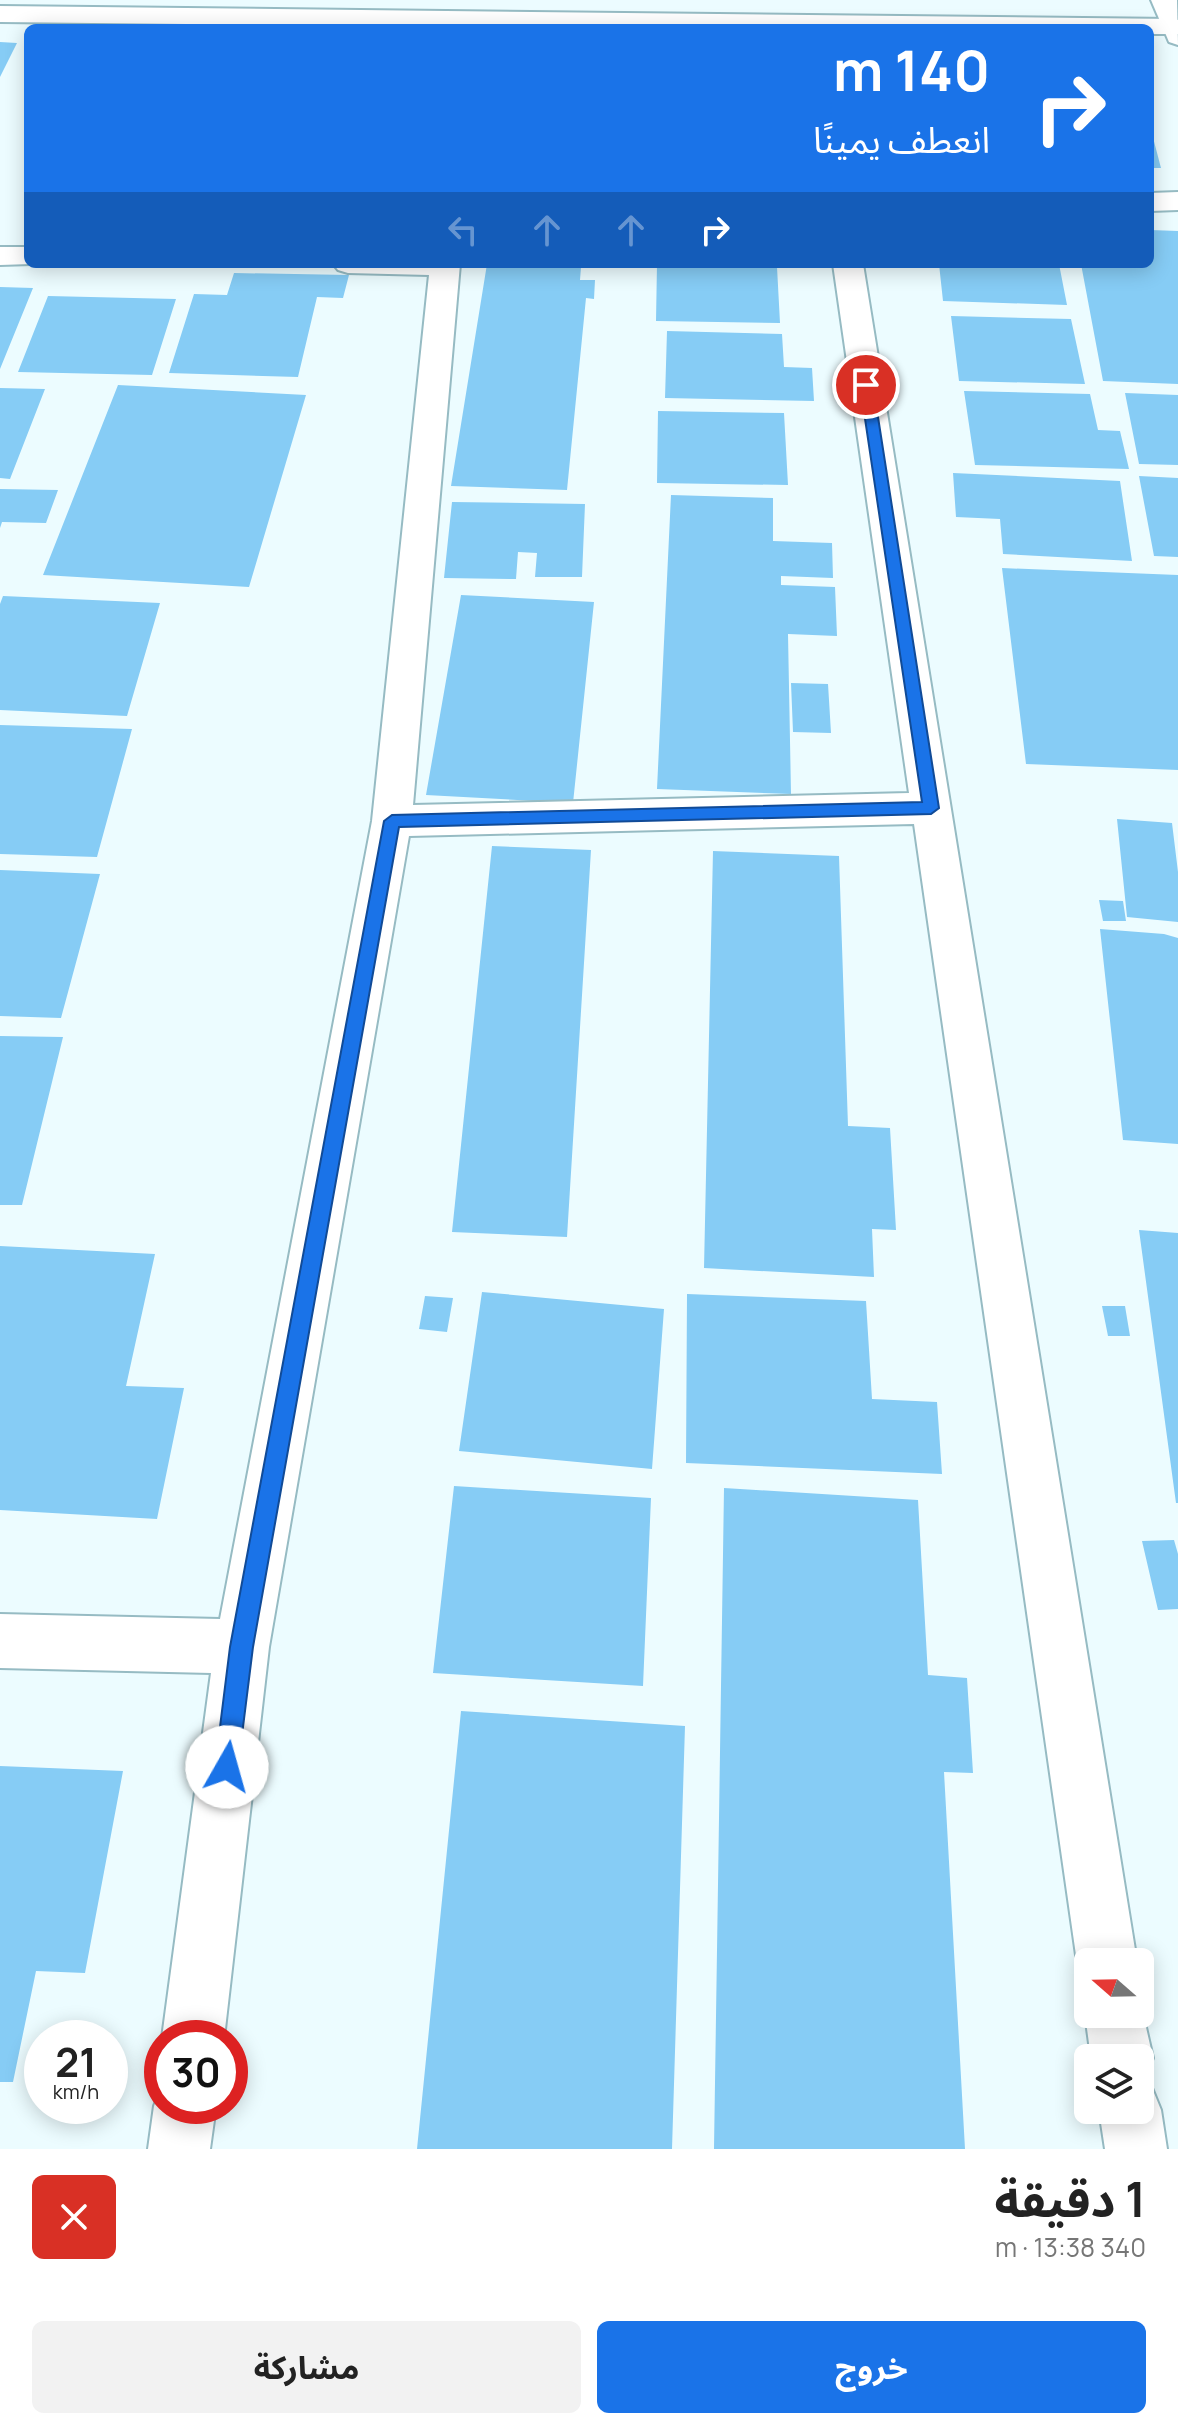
<!DOCTYPE html>
<html lang="ar">
<meta charset="utf-8">
<style>
:root{--surface:#fff;--page:#f2f2f2;--text:#222;--muted:#767676;--accent:#1a73e8}
body{margin:0;font-family:Manrope,"Noto Sans Arabic",sans-serif;background:var(--page);color:var(--text);direction:rtl;height:100vh;display:flex;flex-direction:column;font-size:30px;white-space:nowrap}
*{box-sizing:border-box;margin:0}
p{font-size:26px;color:var(--muted)}
.icon{flex:none;width:44px;height:44px;fill:none;stroke:currentColor;stroke-width:2;stroke-linecap:round;stroke-linejoin:round}
.map{position:relative;height:2149px;overflow:hidden;direction:ltr}
.sheet{display:flex;flex-direction:column;background:var(--surface);flex:1}
.sheet>*{flex:none}
.guide{position:absolute;left:24px;top:24px;width:1130px;height:244px;border-radius:12px;box-shadow:0 4px 20px #0003;direction:rtl;background:#1a73e8;color:#fff;overflow:hidden}
.needle{width:52px;rotate:290deg}
.controls{position:absolute;left:1074px;top:1948px;display:grid;gap:16px}
.controls a{display:grid;place-items:center;width:80px;height:80px;border-radius:12px;background:var(--surface);box-shadow:0 4px 20px #0003;font-size:40px}
.speed{position:absolute;left:24px;top:2020px;display:flex;gap:16px;font-size:40px;font-weight:700;text-align:center}
.speed>*{display:grid;place-content:center;width:104px;height:104px;border-radius:50%;background:var(--surface);box-shadow:0 4px 20px #0003;line-height:1}
.speed small{font-size:20px;font-weight:400}
.speed .limit{border:12px solid #d22;background:#fff;color:#111}
.pin{position:absolute;display:grid;place-items:center;width:68px;height:68px;color:#fff;margin:-34px;border:4px solid #fff;border-radius:50%;box-shadow:0 2px 8px #0007}
.me{position:absolute;width:88px;margin:-44px;rotate:7deg;stroke-linejoin:round;filter:drop-shadow(0 0 6px #0008)}
.turn{display:flex;align-items:center;gap:28px;height:168px;padding:0 32px;font-size:36px}
.turn .icon{width:104px;height:104px;stroke-width:2.5}
.turn b{display:block;font-size:56px;line-height:68px}
.lanes{display:flex;align-items:center;height:76px;padding:0 32px;background:#0003;justify-content:center;gap:40px;direction:ltr}
.lanes .off{opacity:.35}
.round{display:grid;place-items:center;flex:none;width:84px;height:84px;border-radius:12px;background:var(--page)}
.head{display:flex;align-items:center;justify-content:space-between;height:136px;padding:0 32px}
h1{font-size:48px;font-weight:700;line-height:60px}
.primary-button{display:flex;gap:16px;margin-top:auto;padding:16px 32px}
.primary-button a{flex:1;height:92px;border-radius:12px;background:var(--accent);color:#fff;font-size:32px;font-weight:700;line-height:92px;text-align:center}
.primary-button a+a{background:var(--page);color:var(--text)}
.map>svg:first-child{display:block}
.building{fill:#86ccf5}
.lines{fill:none;stroke-linecap:round;stroke-linejoin:round}
.street-casing{stroke:#96bbc3;stroke-width:4}
.secondary-casing{stroke:#96bbc3;stroke-width:4}
.street{fill:#fff;fill-rule:evenodd}
.secondary{fill:#fff;fill-rule:evenodd}
.route{fill:#1a73e8;stroke:#114b97;stroke-width:2}
</style>
<div class="map">
<svg width="1178" height="2149" viewBox="0 0 1178 2149">
<rect width="100%" height="100%" fill="#ecfcff"/>
<!-- building -->
<path class="building" d="M0 42 17 43 0 77Z
M1150 130H1151L1161 168H1150Z
M1150 230 1178 231V384L1103 381 1081 264H1150Z
M487 264 581 267 580 280H595L594 299 586 298 567 490 451 486Z
M657 264 777 267 780 323 656 321Z
M939 264H1059L1067 305 943 301Z
M234 273 349 275 343 298 317 297 298 377 169 373 194 294 227 295Z
M0 287 33 288 0 369Z
M48 296 176 299 152 375 18 372Z
M951 316 1071 319 1085 384 959 381Z
M667 331 782 334 784 367 812 368 814 401 665 398Z
M118 385 306 395 249 587 43 575Z
M0 388 45 389 10 479 0 478Z
M964 391 1090 394 1098 430 1120 431 1129 469 975 465Z
M1125 393 1178 395V465L1139 464Z
M658 411 784 413 788 485 657 483Z
M953 473 1120 481 1132 561 1003 554 1000 519 956 517Z
M1139 476 1178 478V557L1154 556Z
M0 489 58 490 46 523 2 522 0 528Z
M671 495 773 498V541L832 543 833 578 781 576V585L835 587 837 636 788 634 791 794 657 789Z
M452 502 585 504 582 577H535L537 553 518 552 516 579 444 578Z
M1002 568 1178 575V770L1026 764Z
M461 595 594 602 573 803 426 795Z
M3 596 160 603 127 716 0 710V604Z
M791 683 828 684 831 733 793 732Z
M0 725 132 729 97 857 0 854Z
M1117 819 1172 823 1178 872V922L1127 917Z
M492 846 591 850 567 1237 452 1232Z
M713 851 839 856 848 1126 890 1128 896 1230 872 1229 874 1277 704 1268Z
M0 870 100 874 61 1018 0 1016Z
M1099 900 1123 901 1126 921H1103Z
M1100 929 1164 934 1178 938V1144L1123 1140Z
M0 1036 63 1037 22 1205H0Z
M1139 1230 1178 1233V1503H1176Z
M0 1246 155 1254 126 1386 184 1388 157 1519 0 1510Z
M482 1292 664 1309 652 1469 459 1451Z
M687 1294 866 1301 872 1399 937 1402 942 1474 686 1463Z
M425 1296 453 1298 447 1332 419 1329Z
M1102 1306H1125L1130 1336H1108Z
M454 1486 651 1498 643 1686 433 1673Z
M724 1488 918 1500 928 1675 967 1678 973 1773 944 1772 965 2149H714Z
M1174 1540 1178 1554V1609L1158 1610 1142 1541Z
M461 1711 685 1726 672 2149H417Z
M0 1766 123 1771 85 1973 36 1971 13 2082H0Z"/>
<g class="lines">
<!-- street casing -->
<g class="street-casing">
<path id="street" d="M0 6 1174 19 1178 20V34H1150V28H577L0 22Z
M1178 192V210L1150 211V193Z
M0 247H28V264H31L0 265Z
M333 264H460L413 805 909 793 833 264H863L1137 1962H1088V1984L1077 1962 914 824 409 836 269 1647 224 2038H162L211 1673 0 1668V1614L220 1619 372 821 429 275 348 273 338 270Z
M1140 2001 1153 2058 1144 2080 1140 2081V2058H1091L1085 2014 1088 2006V2014H1140Z
M1140 2083 1152 2088 1161 2110 1167 2149H1105L1099 2110H1140Z
M162 2086V2106H216L210 2149H148L154 2106Z"/>
</g>
<!-- secondary casing -->
<g class="secondary-casing">
<path id="secondary" d="M1151 0H1177L1178 45 1169 42Z"/>
</g>
<!-- street -->
<use href="#street" class="street"/>
<!-- secondary -->
<use href="#secondary" class="secondary"/>
</g>
<!-- route -->
<path class="route" d="M866 381 873 385 939 808 931 814 399 827 253 1647 238 1767 235 1775 227 1779 219 1775 215 1767 230 1647 384 821 392 815 922 802 860 385Z"/>
</svg>
<div class="controls">
<a><svg class="needle" viewBox="-14 -14 28 28"><path d="M0-13l5 13h-10z" fill="#e53935"/><path d="M0 13l5-13h-10z" fill="#767676"/></svg></a>
<a><svg class="icon" aria-label="layers" viewBox="0 0 24 24"><path d="M12 4l9 5-9 5-9-5zM3 14l9 5 9-5"/></svg></a>
</div>
<div class="speed"><div>21<small>km/h</small></div><div class="limit">30</div></div>
<div class="pin" style="left:866px;top:385px;background:#d93025"><svg class="icon" aria-label="arrive" viewBox="0 0 24 24"><path d="M6 21V4h12l-3 4 3 4H6"/></svg></div>
<svg class="me" style="left:227px;top:1767px" viewBox="-20 -20 40 40"><circle r="19" fill="#fff"/><path d="M0-13L10 11 0 6-10 11z" fill="#1a73e8"/></svg>
<div class="guide">
<div class="turn"><svg class="icon" aria-label="right" viewBox="0 0 24 24"><path d="M7 20v-9h11M14 6l5 5-5 5"/></svg><div><b>140 m</b>انعطف يمينًا</div></div>
<div class="lanes"><svg class="icon off" aria-label="left" viewBox="0 0 24 24"><path d="M17 20v-9H6M10 6l-5 5 5 5"/></svg><svg class="icon off" aria-label="ahead" viewBox="0 0 24 24"><path d="M12 20V5M6 11l6-6 6 6"/></svg><svg class="icon off" aria-label="ahead" viewBox="0 0 24 24"><path d="M12 20V5M6 11l6-6 6 6"/></svg><svg class="icon" aria-label="right" viewBox="0 0 24 24"><path d="M7 20v-9h11M14 6l5 5-5 5"/></svg></div>
</div>
</div>
<section class="sheet">
<div class="head"><div><h1>1 دقيقة</h1><p>340 m · 13:38</p></div><a class="round" style="background:#d93025;color:#fff"><svg class="icon" aria-label="close" viewBox="0 0 24 24"><path d="M6 6l12 12M18 6L6 18"/></svg></a></div>
<div class="primary-button"><a>خروج</a><a>مشاركة</a></div>
</section>
